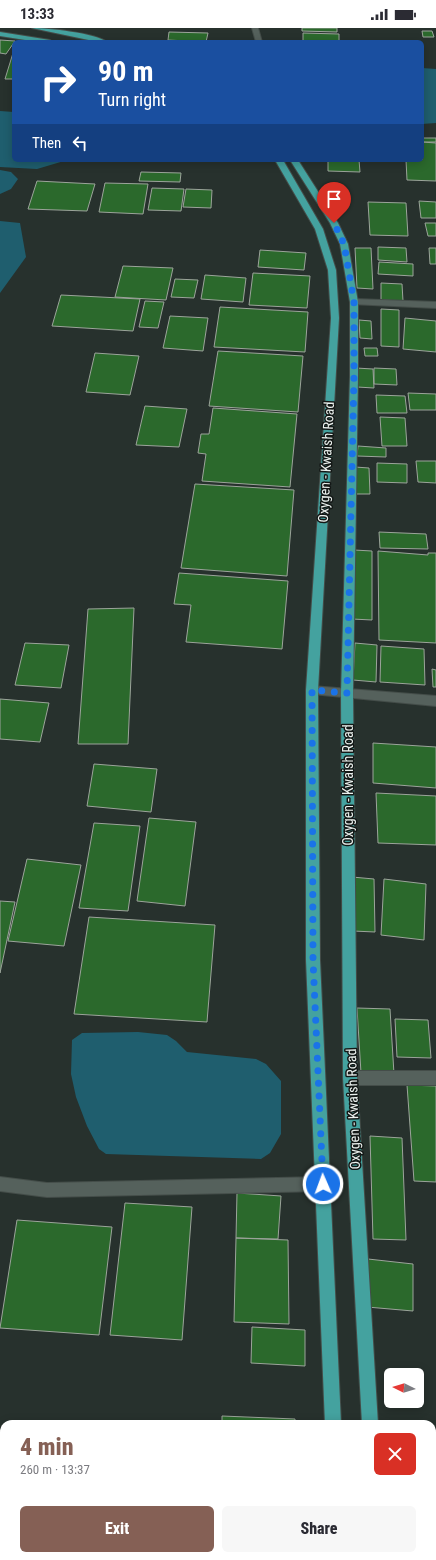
<!DOCTYPE html>
<meta charset="utf-8">
<style>
:root{--surface:#fff;--page:#f7f7f7;--text:#2b2b33;--muted:#7c7c81;--accent:#856055}
body{margin:0;font-family:"Roboto Condensed",sans-serif;background:var(--page);color:var(--text);height:100vh;display:flex;flex-direction:column;font-size:15px;white-space:nowrap}
*{box-sizing:border-box;margin:0}
p{font-size:13px;color:var(--muted)}
.icon{flex:none;width:22px;height:22px;fill:none;stroke:currentColor;stroke-width:2;stroke-linecap:round;stroke-linejoin:round}
.map{position:relative;flex:1;overflow:hidden}
.sheet{position:absolute;left:0px;top:1392px;width:436px;height:140px;display:flex;flex-direction:column;background:var(--surface);border-radius:12px 12px 0 0;box-shadow:0 2px 10px #0003}
.sheet>*{flex:none}
.top-card{position:absolute;left:12px;top:12px;width:412px;height:122px;border-radius:6px;box-shadow:0 2px 10px #0003;background:#1a4fa0;color:#fff;overflow:hidden}
.needle{width:26px;rotate:275deg}
.buttons{position:absolute;left:384px;top:1340px;display:grid;gap:8px}
.buttons a{display:grid;place-items:center;width:40px;height:40px;border-radius:6px;background:var(--surface);box-shadow:0 2px 10px #0003;font-size:20px}
.pin{position:absolute;display:grid;place-items:center;width:34px;height:34px;color:#fff;margin:-41px -17px;border-radius:50% 50% 50% 0;rotate:-45deg;box-shadow:0 0 4px #0007}
.pin .icon{rotate:45deg}
.me{position:absolute;width:44px;margin:-22px;rotate:358deg;stroke-linejoin:round;filter:drop-shadow(0 0 3px #0008)}
.turn{display:flex;align-items:center;gap:14px;height:84px;padding:0 20px;font-size:18px}
.turn .icon{width:52px;height:52px;stroke-width:2.5}
.turn b{display:block;font-size:28px;line-height:34px}
.then{display:flex;align-items:center;height:38px;padding:0 20px;background:#0003;gap:8px;font-size:15px}
.round{display:grid;place-items:center;flex:none;width:42px;height:42px;border-radius:6px;background:var(--page)}
.overview{display:flex;align-items:center;justify-content:space-between;height:68px;padding:0 20px}
h1{font-size:24px;font-weight:800;line-height:30px;color:var(--accent)}
.cta{display:flex;gap:8px;margin-top:auto;padding:8px 20px}
.cta a{flex:1;height:46px;border-radius:6px;background:var(--accent);color:#fff;font-size:16px;font-weight:800;line-height:46px;text-align:center}
.cta a+a{background:var(--page);color:var(--text)}
.status{display:flex;justify-content:space-between;align-items:center;height:28px;padding:0 20px;background:var(--surface);direction:ltr}
.status svg{height:11px;fill:currentColor}
.map>svg:first-child{display:block}
.water{fill:#1f5e6e}
.building{fill:#2b692c;stroke:#9ca49b}
.lines{fill:none;stroke-linecap:round;stroke-linejoin:round}
.minor-casing{stroke:#444d49;stroke-width:2}
.major-casing{stroke:#444d49;stroke-width:2}
.minor{fill:#55615c;fill-rule:evenodd}
.major{fill:#44a29f;fill-rule:evenodd}
.route{stroke:#1a73e8;stroke-width:7;stroke-dasharray:0 12.6}
.labels{text-anchor:middle;stroke-width:3;stroke-linejoin:round;paint-order:stroke}
.street-label{font-size:14px;fill:#ebf1ee;stroke:#131816}
</style>
<div class="status"><b>13:33</b><svg viewBox="0 0 49 12"><path d="M0 12V9h3v3zM5 12V6h3v6zM10 12V3h3v9zM15 12V0h3v12zM26 1h20v11H26zM47 4h2v5h-2z"/></svg></div>
<div class="map">
<svg width="436" height="1532" viewBox="0 0 436 1532">
<rect width="100%" height="100%" fill="#27312d"/>
<!-- water -->
<path class="water" d="M422 40 436 41V95L422 96Z
M0 83 14 84V132L64 133 37 141 0 139Z
M0 142 11 144 18 151 11 161 0 166Z
M0 193 20 195 26 229 0 265Z
M138 1004 167 1007 176 1013 187 1024 256 1031 266 1036 281 1053V1106L270 1125 261 1131 106 1126 99 1121 87 1098 76 1069 71 1046 72 1012 82 1005Z
M0 1437 4 1438V1528H282V1532H0Z"/>
<!-- building -->
<path class="building" d="M302 0H337V4L302 3Z
M422 3H432L434 9H423Z
M169 4 208 5 206 14 168 12Z
M303 5 339 6V14H303Z
M0 12 15 13 6 26 0 25Z
M13 25 14 51H5Z
M422 110H436V114H422Z
M422 114 436 115V153L407 152 406 132H422Z
M328 132H359L360 144 328 143Z
M141 144 181 145 180 154 139 153Z
M37 153 95 156 87 183 28 181Z
M105 155 148 156 143 186 99 184Z
M152 160 184 161 181 183 148 182Z
M186 161 212 162 211 180 183 179Z
M419 173 436 174V190H421Z
M368 174 406 175 408 208 370 207Z
M425 195H436V208H428Z
M378 219 406 220 407 234 378 232Z
M355 220H371L373 261 357 260Z
M429 220H436V236H430Z
M260 222 306 225 304 242 258 239Z
M379 234 413 236V248L378 246Z
M123 238 173 240 166 272 115 269Z
M253 245 310 248 307 280 249 277Z
M205 247 246 250 243 274 201 271Z
M175 251 198 252 194 270 171 269Z
M381 255 402 256 403 273 381 272Z
M61 267 140 271 133 303 52 298Z
M145 273 164 274 158 300 139 299Z
M220 279 308 284 305 324 214 319Z
M381 281 399 282V319L381 318Z
M170 288 208 290 203 323 163 320Z
M405 290 436 293V324L403 321Z
M359 292 371 293 372 311 360 310Z
M364 320H377L378 328H365Z
M218 323 303 328 298 384 209 378Z
M95 325 139 328 130 367 86 364Z
M356 340 373 341 374 360 357 359Z
M374 340 396 341 397 357 374 356Z
M408 365 436 366V382H410Z
M376 367 405 368 407 385H377Z
M145 378 187 381 179 419 136 417Z
M213 380 297 386 290 459 202 453 206 426 198 425 201 406H209Z
M380 389 405 390 407 418H382Z
M358 418 386 420V429L357 428Z
M416 433H436V455L418 454Z
M377 435 407 436V455L377 454Z
M355 439 369 440 370 466H356Z
M195 456 294 462 287 548 181 540Z
M379 504 426 506 428 521 380 520Z
M354 522 372 523V592L352 591Z
M378 523 428 527V525H436V615L379 612Z
M179 545 288 553 282 621 186 614 191 577 174 576Z
M134 580 128 716H78L88 581Z
M25 615 69 617 61 660 15 657Z
M355 615 377 617 376 654 353 652Z
M381 618 424 621 425 657 380 654Z
M432 641 436 642V659H433Z
M0 671 49 675 40 714 0 711Z
M373 715 436 719V760L373 755Z
M94 736 157 741 151 784 87 778Z
M376 765 436 768V817L378 815Z
M149 790 196 794 185 878 137 873Z
M94 795 140 798 128 883 79 880Z
M27 831 81 837 64 918 8 913Z
M352 849 374 851 375 904 353 903Z
M384 851 426 856 424 912 381 907Z
M0 873 15 874 0 945Z
M89 889 215 897 207 994 74 986Z
M357 980 390 981 394 1046 361 1045Z
M395 991 428 992 431 1030 397 1029Z
M407 1057 436 1058V1154L414 1153Z
M370 1108 402 1110 406 1212 373 1211Z
M237 1165 281 1168 278 1211 236 1210Z
M125 1175 192 1179 182 1312 110 1307Z
M17 1192 112 1199 99 1307 0 1300Z
M236 1210 288 1212 289 1296 234 1294Z
M368 1231 413 1236V1283L367 1279Z
M252 1299 305 1302V1338L251 1335Z
M222 1388 295 1391V1396H222Z"/>
<g class="lines">
<!-- minor casing -->
<g class="minor-casing">
<path id="minor" d="M252 0H258L262 14H256Z
M354 271 436 274V280L351 276 350 274Z
M312 658 436 668V678L312 666 308 665 306 662 308 659Z
M350 1043H436V1057H350L345 1055 343 1050 345 1045Z
M0 1149 47 1155 323 1149 328 1151 330 1156 328 1161 323 1163 47 1169 0 1163Z"/>
</g>
<!-- major casing -->
<g class="major-casing">
<path id="major" d="M32 0C48 0 95 5 107 14H98Z
M0 4 50 12 53 14H38L0 8Z
M275 132H283L323 201 336 242 339 290 318 662 320 932 341 1396H325L306 932V662L331 290 328 242 315 201Z
M290 132H298L338 195 348 216 358 274V348L353 665 357 1050 378 1396H362L343 1050 341 665 350 348V274L340 216 330 195Z
M328 1528H346V1532H328Z
M368 1528H386V1532H368Z"/>
</g>
<!-- minor -->
<use href="#minor" class="minor"/>
<!-- major -->
<use href="#major" class="major"/>
</g>
<g class="lines">
<!-- route -->
<path class="route" d="M323 1156 313 932 312 662 347 665 354 348V274L344 216 334 195"/>
</g>
<g class="labels">
<!-- street labels -->
<g class="street-label">
<text transform="translate(326 434) rotate(-87)" y="5">Oxygen - Kwaish Road</text>
<text transform="translate(348 757) rotate(-90)" y="5">Oxygen - Kwaish Road</text>
<text transform="translate(353 1081) rotate(-92)" y="5">Oxygen - Kwaish Road</text>
</g>
</g>
</svg>
<div class="buttons">
<a><svg class="needle" viewBox="-14 -14 28 28"><path d="M0-13l5 13h-10z" fill="#e53935"/><path d="M0 13l5-13h-10z" fill="#7c7c81"/></svg></a>
</div>
<div class="pin" style="left:334px;top:195px;background:#d93025"><svg class="icon" aria-label="arrive" viewBox="0 0 24 24"><path d="M6 21V4h12l-3 4 3 4H6"/></svg></div>
<svg class="me" style="left:323px;top:1156px" viewBox="-20 -20 40 40"><circle r="17" fill="#1a73e8" stroke="#fff" stroke-width="3"/><path d="M0-11L8 9 0 5-8 9z" fill="#fff"/></svg>
<div class="top-card">
<div class="turn"><svg class="icon" aria-label="right" viewBox="0 0 24 24"><path d="M7 20v-9h11M14 6l5 5-5 5"/></svg><div><b>90 m</b>Turn right</div></div>
<div class="then">Then<svg class="icon" aria-label="left" viewBox="0 0 24 24"><path d="M17 20v-9H6M10 6l-5 5 5 5"/></svg></div>
</div>
<section class="sheet">
<div class="overview"><div><h1>4 min</h1><p>260 m · 13:37</p></div><a class="round" style="background:#d93025;color:#fff"><svg class="icon" aria-label="close" viewBox="0 0 24 24"><path d="M6 6l12 12M18 6L6 18"/></svg></a></div>
<div class="cta"><a>Exit</a><a>Share</a></div>
</section>
</div>
